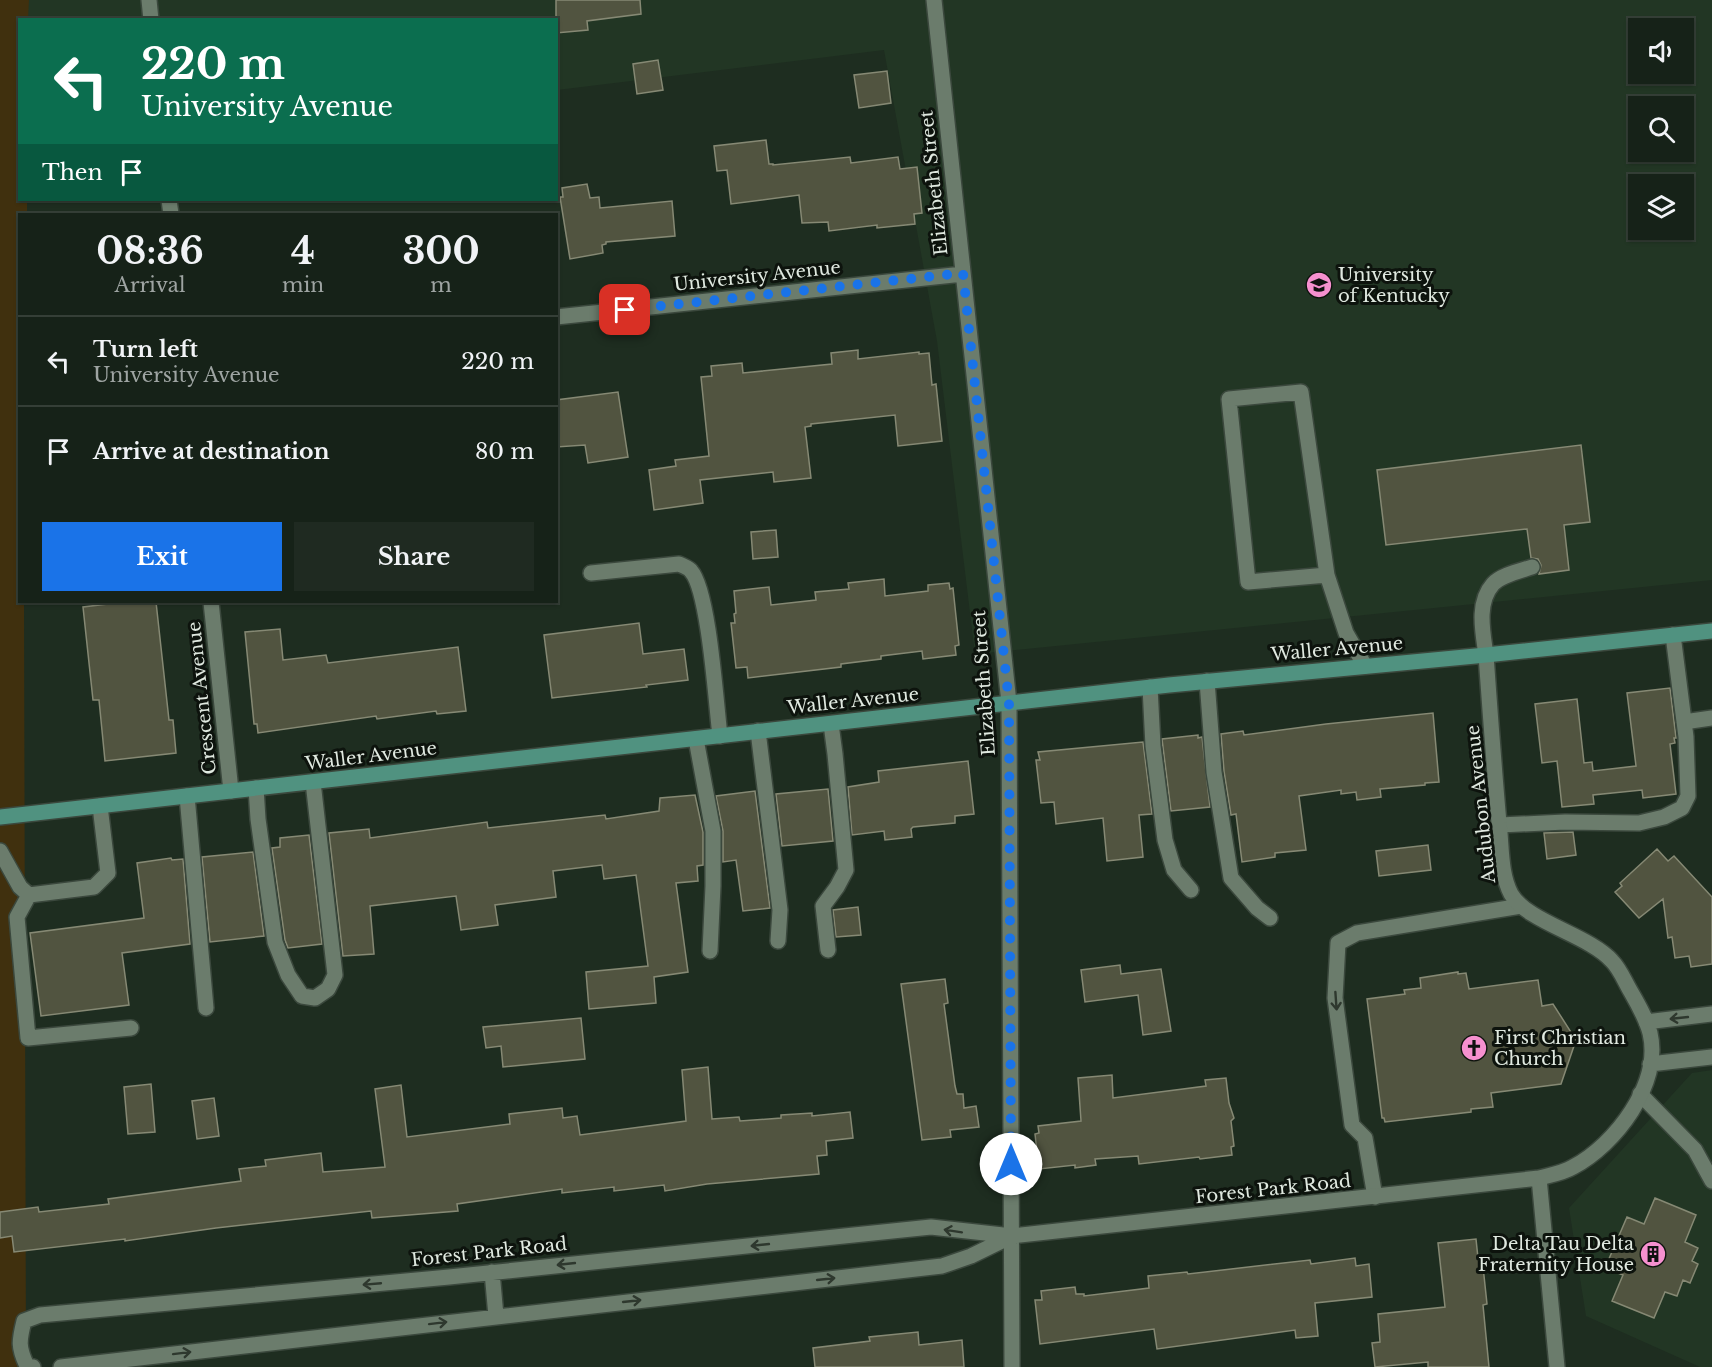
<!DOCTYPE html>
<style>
:root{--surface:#162218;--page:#1f2a21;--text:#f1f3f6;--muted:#9ea4a2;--line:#353f37;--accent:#1a73e8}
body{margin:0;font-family:"Libre Baskerville",serif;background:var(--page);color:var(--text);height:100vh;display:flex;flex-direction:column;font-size:22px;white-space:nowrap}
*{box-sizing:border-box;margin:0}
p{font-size:20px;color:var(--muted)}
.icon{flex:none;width:33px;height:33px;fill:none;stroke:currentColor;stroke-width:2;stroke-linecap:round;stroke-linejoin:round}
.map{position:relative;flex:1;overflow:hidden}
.panel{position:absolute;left:18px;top:213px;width:540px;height:390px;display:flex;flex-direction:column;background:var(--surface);border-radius:0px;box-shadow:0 2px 4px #0004,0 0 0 2px var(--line)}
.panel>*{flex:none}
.hud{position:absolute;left:18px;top:18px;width:540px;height:183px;border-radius:0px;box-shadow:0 2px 4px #0004,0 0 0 2px var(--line);background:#0b6e4f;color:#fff;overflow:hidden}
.buttons{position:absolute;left:1628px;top:18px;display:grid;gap:12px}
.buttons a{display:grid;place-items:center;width:66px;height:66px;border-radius:0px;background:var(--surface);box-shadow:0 2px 4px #0004,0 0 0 2px var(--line);font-size:30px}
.pin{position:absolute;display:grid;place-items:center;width:51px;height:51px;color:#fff;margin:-26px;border-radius:12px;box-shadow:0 3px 9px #0006}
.me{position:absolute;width:66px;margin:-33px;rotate:0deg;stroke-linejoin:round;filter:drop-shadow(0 0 4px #0008)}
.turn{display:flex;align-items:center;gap:21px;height:126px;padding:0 24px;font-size:27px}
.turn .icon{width:78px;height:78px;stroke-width:2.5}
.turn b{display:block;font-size:42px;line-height:51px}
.then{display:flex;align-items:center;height:57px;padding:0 24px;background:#0003;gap:12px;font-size:22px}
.eta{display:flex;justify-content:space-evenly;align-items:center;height:102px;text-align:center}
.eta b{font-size:36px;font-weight:700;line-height:42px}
.action{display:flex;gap:12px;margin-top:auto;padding:12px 24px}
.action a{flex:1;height:69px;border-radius:0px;background:var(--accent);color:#fff;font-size:24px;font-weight:700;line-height:69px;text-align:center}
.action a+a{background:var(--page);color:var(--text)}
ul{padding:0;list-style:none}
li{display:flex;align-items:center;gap:18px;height:90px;padding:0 24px;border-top:2px solid var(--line)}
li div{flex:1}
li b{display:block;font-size:22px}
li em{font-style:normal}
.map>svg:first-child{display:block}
.built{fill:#223624;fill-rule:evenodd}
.green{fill:#40300e}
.building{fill:#515440;stroke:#868974;stroke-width:1.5}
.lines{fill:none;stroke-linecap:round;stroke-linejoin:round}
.lane-casing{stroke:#3b483d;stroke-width:18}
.street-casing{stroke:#3b483d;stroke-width:18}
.secondary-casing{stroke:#3b483d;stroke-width:18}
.lane{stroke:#6b7c6c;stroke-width:15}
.street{stroke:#6b7c6c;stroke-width:15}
.secondary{stroke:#509280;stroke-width:15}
.oneway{stroke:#2e382e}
.route{stroke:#1a73e8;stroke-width:10;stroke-dasharray:0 18}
.labels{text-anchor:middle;stroke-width:6;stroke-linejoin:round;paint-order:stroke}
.street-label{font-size:18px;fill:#e0e9e0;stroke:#0d130d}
.poi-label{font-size:18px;fill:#e0e9e0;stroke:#0d130d;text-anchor:start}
</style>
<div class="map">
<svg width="1712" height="1367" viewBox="0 0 1712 1367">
<rect width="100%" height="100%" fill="#1e2d20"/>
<!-- built -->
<path class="built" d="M7 0H1712V580L975 654 937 341 884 50 557 90 556 20H20ZM1638 28H1683V74H1638ZM1638 106H1683V152H1638ZM1638 184H1683V230H1638Z
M1712 1070V1367H1700L1586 1316 1569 1208 1692 1073Z"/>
<!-- green -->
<path class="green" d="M0 0H29L28 19 20 20V200H27V214H20V602H24L26 1367H0Z"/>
<!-- building -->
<path class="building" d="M556 0H640L641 14 587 21 588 30 556 33Z
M658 60 663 90 637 94 633 64Z
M887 71 891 103 859 108 854 75Z
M766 140 769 164H773V165L850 157 851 163 898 157 900 169 917 167 922 213 914 214 915 224 877 228V225L829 231 828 222 802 223 799 195 731 204 727 170 717 171 714 146Z
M587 184 590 198 599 197 600 208 672 201 675 236 606 242V244L602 245 603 253 570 259 560 197H563L562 188Z
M858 350V359L919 352V354L929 353 932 385 936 384 942 441 898 446 895 415 811 424V426L805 427 811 478 774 482 773 472 700 480 703 503 654 510 649 470 676 466 675 460 709 456 701 377 712 376 711 366 742 363 743 373 832 364 831 353Z
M618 392 628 457 588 463 585 445 556 447V400Z
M1581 445 1590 522 1564 525 1569 570 1539 574 1541 565 1538 559 1531 558 1527 529 1386 545 1377 470Z
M776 530 778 557 753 559 751 532Z
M884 579 885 596 928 591V585L949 583 950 589 953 588 959 645 955 646 956 655 923 659 922 651 881 656V659L841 664V667L748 678 747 667 736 668 731 623H735L734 614 736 613 734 591 769 587 771 605 816 600 815 592 849 589 848 583Z
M116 602H156L169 720H173L176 753 105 761 99 700H93L83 607 116 603Z
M639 623 643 654 684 649 688 680 646 685 647 687 552 698 544 635Z
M280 629 283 660 326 655 328 663 458 647 466 711 437 714 436 711 377 719 376 716 258 733 257 724H254L245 632Z
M1670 688 1676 738H1674L1675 743 1670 744 1676 794 1643 798 1642 790 1593 795 1594 804 1562 807 1557 761 1542 763 1535 704 1577 699 1584 763 1592 762 1593 771 1636 766 1627 693Z
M1433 713 1439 782 1425 783V785L1380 789 1381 797 1357 800 1356 792 1341 794V790L1299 796 1306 850 1275 853V857L1242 862 1236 814 1231 815 1224 771 1221 734 1243 731 1244 735 1326 724Z
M1198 735V738L1202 737 1210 807 1171 811 1162 739Z
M1143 742 1152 814 1139 815 1143 857 1107 861 1103 818 1056 824 1054 802 1041 803 1036 760H1040L1038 752Z
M968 761 974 814 955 816V823L913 827 911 829 912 837 885 840 884 831 852 835 848 787 879 782 878 771Z
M828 789 833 841 782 846 776 794Z
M755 791 770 908 743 911 736 860 723 862V831L716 796Z
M695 795 703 832V865L697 866 698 881 676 883 688 972 654 977 656 1003 589 1009 586 972 648 966 636 875 604 879 602 865 553 871 556 897 495 905 498 925 461 930 456 896 370 906 374 954 343 956 329 833 369 829 370 838 487 822 488 828 605 815 606 819 659 811 660 798Z
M1573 832 1576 855 1547 859 1544 833Z
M309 835 322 944 288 948 285 940 272 848 280 847V838Z
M1428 845 1431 870 1379 876 1376 851Z
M1657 849 1668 861 1674 856 1712 897V964L1691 967 1689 956 1675 958 1672 937 1668 938 1663 899 1639 918 1615 892 1622 886 1620 883Z
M253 852 264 936 210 942 202 857Z
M171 858 172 860 183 859 190 944 122 953 129 1005 41 1016 30 933 144 918 137 863Z
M858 907 861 935 836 937 833 910Z
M1120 965 1121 974 1161 969 1171 1031 1143 1035 1138 995 1085 1002 1081 970Z
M1458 972V974L1466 973 1469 989 1538 980 1542 1006 1553 1004 1576 1040 1561 1084 1491 1093 1493 1107 1471 1109V1112L1385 1122 1384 1118H1382L1367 999 1405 994 1404 990 1421 988 1420 978Z
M945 979 948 1003 944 1004 955 1086 957 1094H963L964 1108 976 1106 979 1127 950 1130 951 1137 922 1140 901 984Z
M581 1018 585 1059 503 1067 501 1046 486 1048 483 1027Z
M708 1067 712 1119 739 1117 740 1121 781 1118V1115L812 1113V1116L850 1112 853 1138 826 1141 827 1155 817 1156 819 1174 707 1184 665 1191 664 1185 614 1191V1187L562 1193V1189L457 1204 458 1211 372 1218 371 1211 216 1228 125 1241V1239L14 1252 12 1236 0 1238V1212L38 1207 39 1212 109 1204 108 1199 241 1181 239 1169 266 1166 265 1160 321 1153 323 1172 385 1167 375 1089 401 1085 407 1137 510 1124 509 1114 562 1108 563 1118 577 1116 580 1135 686 1121 682 1070Z
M1112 1075 1113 1098 1206 1086 1205 1080 1226 1078 1229 1103 1234 1118 1231 1121 1234 1146 1231 1147 1232 1155 1200 1159 1199 1157 1139 1164 1138 1156 1095 1159 1096 1165 1075 1168V1165L1039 1169 1035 1134 1039 1133 1038 1126 1081 1121 1078 1078Z
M151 1084 155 1132 128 1134 124 1087Z
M214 1098 219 1136 197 1139 192 1101Z
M1655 1198 1696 1215 1685 1242 1698 1248 1692 1261 1698 1264 1690 1283 1683 1280 1677 1296 1665 1292 1654 1318 1612 1301 1623 1275 1605 1268 1627 1217 1644 1224Z
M1476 1239 1478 1258 1482 1257 1487 1304 1483 1305 1489 1367H1428V1362L1375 1367 1372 1343 1380 1342 1378 1314 1445 1307 1438 1243Z
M1355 1258 1356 1266 1369 1264 1372 1297 1315 1303 1318 1336 1296 1338 1295 1330 1157 1349 1154 1329 1040 1344 1035 1300H1042L1041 1291 1075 1287 1076 1294H1084V1296L1149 1288 1148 1276 1187 1272 1188 1274 1310 1260 1311 1264Z
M918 1332 919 1345 962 1340 964 1367H815L813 1348 870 1341 869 1337Z"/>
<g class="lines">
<!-- lane casing -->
<g class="lane-casing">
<path id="lane" d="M591 573 679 564C683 566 689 568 691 571 709 591 716 704 720 736
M1327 575 1248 582 1229 399 1301 392 1327 575 1346 633 1365 666
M1486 655C1483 633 1476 603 1493 584 1501 575 1520 571 1532 567
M1207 681 1214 772 1231 878 1257 908 1270 918
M1150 687 1153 746 1165 840 1174 870 1191 890
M1684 722 1712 718
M758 731 780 910 778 941
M696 739 713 831V886L710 951
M256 788 258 819 275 942 288 975 302 996 315 998 328 989 335 975 313 782
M187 796 206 1008
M1500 825 1565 822 1639 823 1664 817 1682 808 1688 796 1686 737 1673 635
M0 851 20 887 29 895 94 887 108 873 100 806
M29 895 17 917 28 1038 131 1028
M828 950 823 906 837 887 846 870 835 754 831 724
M1640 1094 1695 1150 1712 1181
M1375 1197 1365 1138 1352 1125 1335 998 1338 943 1357 933 1521 906"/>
</g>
<!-- street casing -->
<g class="street-casing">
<path id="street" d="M149 0 151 20
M934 0 1009 703 1012 1367
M169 200 171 214
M556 317 963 274
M211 602 231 791
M1646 1022 1712 1014
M1650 1064 1712 1057
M1539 1178 1557 1367
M492 1272 496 1316
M33 1367 27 1366C18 1347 19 1341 24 1321L40 1315 449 1277 931 1227 1012 1236 1539 1178C1550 1175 1563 1173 1573 1167 1615 1145 1662 1084 1650 1033 1646 1018 1639 1006 1631 992 1625 982 1620 969 1612 961 1589 935 1527 922 1511 894 1500 873 1502 846 1499 823 1494 767 1490 711 1486 655
M61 1367 942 1266 971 1256 1012 1236"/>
</g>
<!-- secondary casing -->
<g class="secondary-casing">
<path id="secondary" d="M0 817 1169 685 1486 655 1712 631"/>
</g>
<!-- lane -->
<use href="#lane" class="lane"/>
<!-- street -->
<use href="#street" class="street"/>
<!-- secondary -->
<use href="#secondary" class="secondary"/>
</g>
<!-- one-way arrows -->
<defs><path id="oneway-shaft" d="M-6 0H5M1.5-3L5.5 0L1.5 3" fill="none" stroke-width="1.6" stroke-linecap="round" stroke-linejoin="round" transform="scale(1.5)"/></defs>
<g class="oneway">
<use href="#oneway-shaft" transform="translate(1336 1001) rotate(86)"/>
<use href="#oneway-shaft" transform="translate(1679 1018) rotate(174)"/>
<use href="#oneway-shaft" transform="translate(953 1231) rotate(-171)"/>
<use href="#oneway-shaft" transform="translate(760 1245) rotate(174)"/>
<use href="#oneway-shaft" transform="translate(566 1264) rotate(174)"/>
<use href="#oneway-shaft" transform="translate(826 1279) rotate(-6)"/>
<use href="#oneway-shaft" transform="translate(372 1284) rotate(175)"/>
<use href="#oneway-shaft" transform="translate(632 1301) rotate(-6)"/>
<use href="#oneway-shaft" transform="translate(438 1323) rotate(-7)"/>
<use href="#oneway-shaft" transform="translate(182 1353) rotate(-7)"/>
</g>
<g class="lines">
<!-- route -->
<path class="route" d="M625 310 963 273 1009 703 1011 1164"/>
</g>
<!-- icons -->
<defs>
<g id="university-disc" transform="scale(1.35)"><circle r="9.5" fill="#f690cf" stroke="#0d130d"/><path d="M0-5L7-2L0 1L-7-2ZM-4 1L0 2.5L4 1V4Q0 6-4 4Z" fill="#111"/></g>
<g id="church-disc" transform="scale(1.35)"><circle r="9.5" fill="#f690cf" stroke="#0d130d"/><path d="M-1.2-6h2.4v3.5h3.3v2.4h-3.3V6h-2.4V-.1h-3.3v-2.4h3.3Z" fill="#111"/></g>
<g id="building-disc" transform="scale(1.35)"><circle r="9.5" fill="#f690cf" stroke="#0d130d"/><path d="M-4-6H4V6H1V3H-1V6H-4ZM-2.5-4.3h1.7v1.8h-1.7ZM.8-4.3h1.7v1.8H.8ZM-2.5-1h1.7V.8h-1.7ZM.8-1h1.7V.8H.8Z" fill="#111"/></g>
</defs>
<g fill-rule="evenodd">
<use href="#university-disc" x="1319" y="285"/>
<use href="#church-disc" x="1474" y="1048"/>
<use href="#building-disc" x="1653" y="1254"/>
</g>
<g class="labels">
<!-- street labels -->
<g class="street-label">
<text transform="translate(934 183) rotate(-96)" y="6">Elizabeth Street</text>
<text transform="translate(757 276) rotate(-6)" y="6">University Avenue</text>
<text transform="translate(1337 649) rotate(-5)" y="6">Waller Avenue</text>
<text transform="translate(984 683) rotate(-94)" y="6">Elizabeth Street</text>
<text transform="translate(202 698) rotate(-96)" y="6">Crescent Avenue</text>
<text transform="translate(853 701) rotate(-6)" y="6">Waller Avenue</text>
<text transform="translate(371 756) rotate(-7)" y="6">Waller Avenue</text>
<text transform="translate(1481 804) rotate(-96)" y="6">Audubon Avenue</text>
<text transform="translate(1273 1189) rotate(-6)" y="6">Forest Park Road</text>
<text transform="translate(489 1252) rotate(-6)" y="6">Forest Park Road</text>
</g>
<!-- poi labels -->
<g class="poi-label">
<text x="1338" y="281">University<tspan x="1338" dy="21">of Kentucky</tspan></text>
<text x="1494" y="1044">First Christian<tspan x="1494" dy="21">Church</tspan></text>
<text x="1634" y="1250" text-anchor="end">Delta Tau Delta<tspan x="1634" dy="21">Fraternity House</tspan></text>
</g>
</g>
</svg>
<div class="buttons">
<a><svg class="icon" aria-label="sound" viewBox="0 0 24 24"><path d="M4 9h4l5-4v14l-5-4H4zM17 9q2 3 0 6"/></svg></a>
<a><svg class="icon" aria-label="search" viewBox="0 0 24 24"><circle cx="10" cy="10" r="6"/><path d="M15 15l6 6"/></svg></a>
<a><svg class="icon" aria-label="layers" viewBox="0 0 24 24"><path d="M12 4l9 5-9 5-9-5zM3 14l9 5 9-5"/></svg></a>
</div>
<div class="pin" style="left:625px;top:310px;background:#d93025"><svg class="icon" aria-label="arrive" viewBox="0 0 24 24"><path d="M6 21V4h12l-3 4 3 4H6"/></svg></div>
<svg class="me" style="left:1011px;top:1164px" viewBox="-20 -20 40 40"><circle r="19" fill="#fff"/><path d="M0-13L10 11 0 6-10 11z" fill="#1a73e8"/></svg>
<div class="hud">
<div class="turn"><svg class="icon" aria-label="left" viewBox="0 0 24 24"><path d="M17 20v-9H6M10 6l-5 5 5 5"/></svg><div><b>220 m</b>University Avenue</div></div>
<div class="then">Then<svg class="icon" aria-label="arrive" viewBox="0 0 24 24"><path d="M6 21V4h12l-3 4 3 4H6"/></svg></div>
</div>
<section class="panel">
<div class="eta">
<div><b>08:36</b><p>Arrival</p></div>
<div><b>4</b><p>min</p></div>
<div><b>300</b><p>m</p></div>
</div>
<ul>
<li><svg class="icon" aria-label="left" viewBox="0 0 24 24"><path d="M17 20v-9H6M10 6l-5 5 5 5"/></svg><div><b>Turn left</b><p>University Avenue</p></div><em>220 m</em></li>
<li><svg class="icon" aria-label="arrive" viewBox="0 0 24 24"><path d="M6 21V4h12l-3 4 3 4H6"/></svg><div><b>Arrive at destination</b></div><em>80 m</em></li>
</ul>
<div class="action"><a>Exit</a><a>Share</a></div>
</section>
</div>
